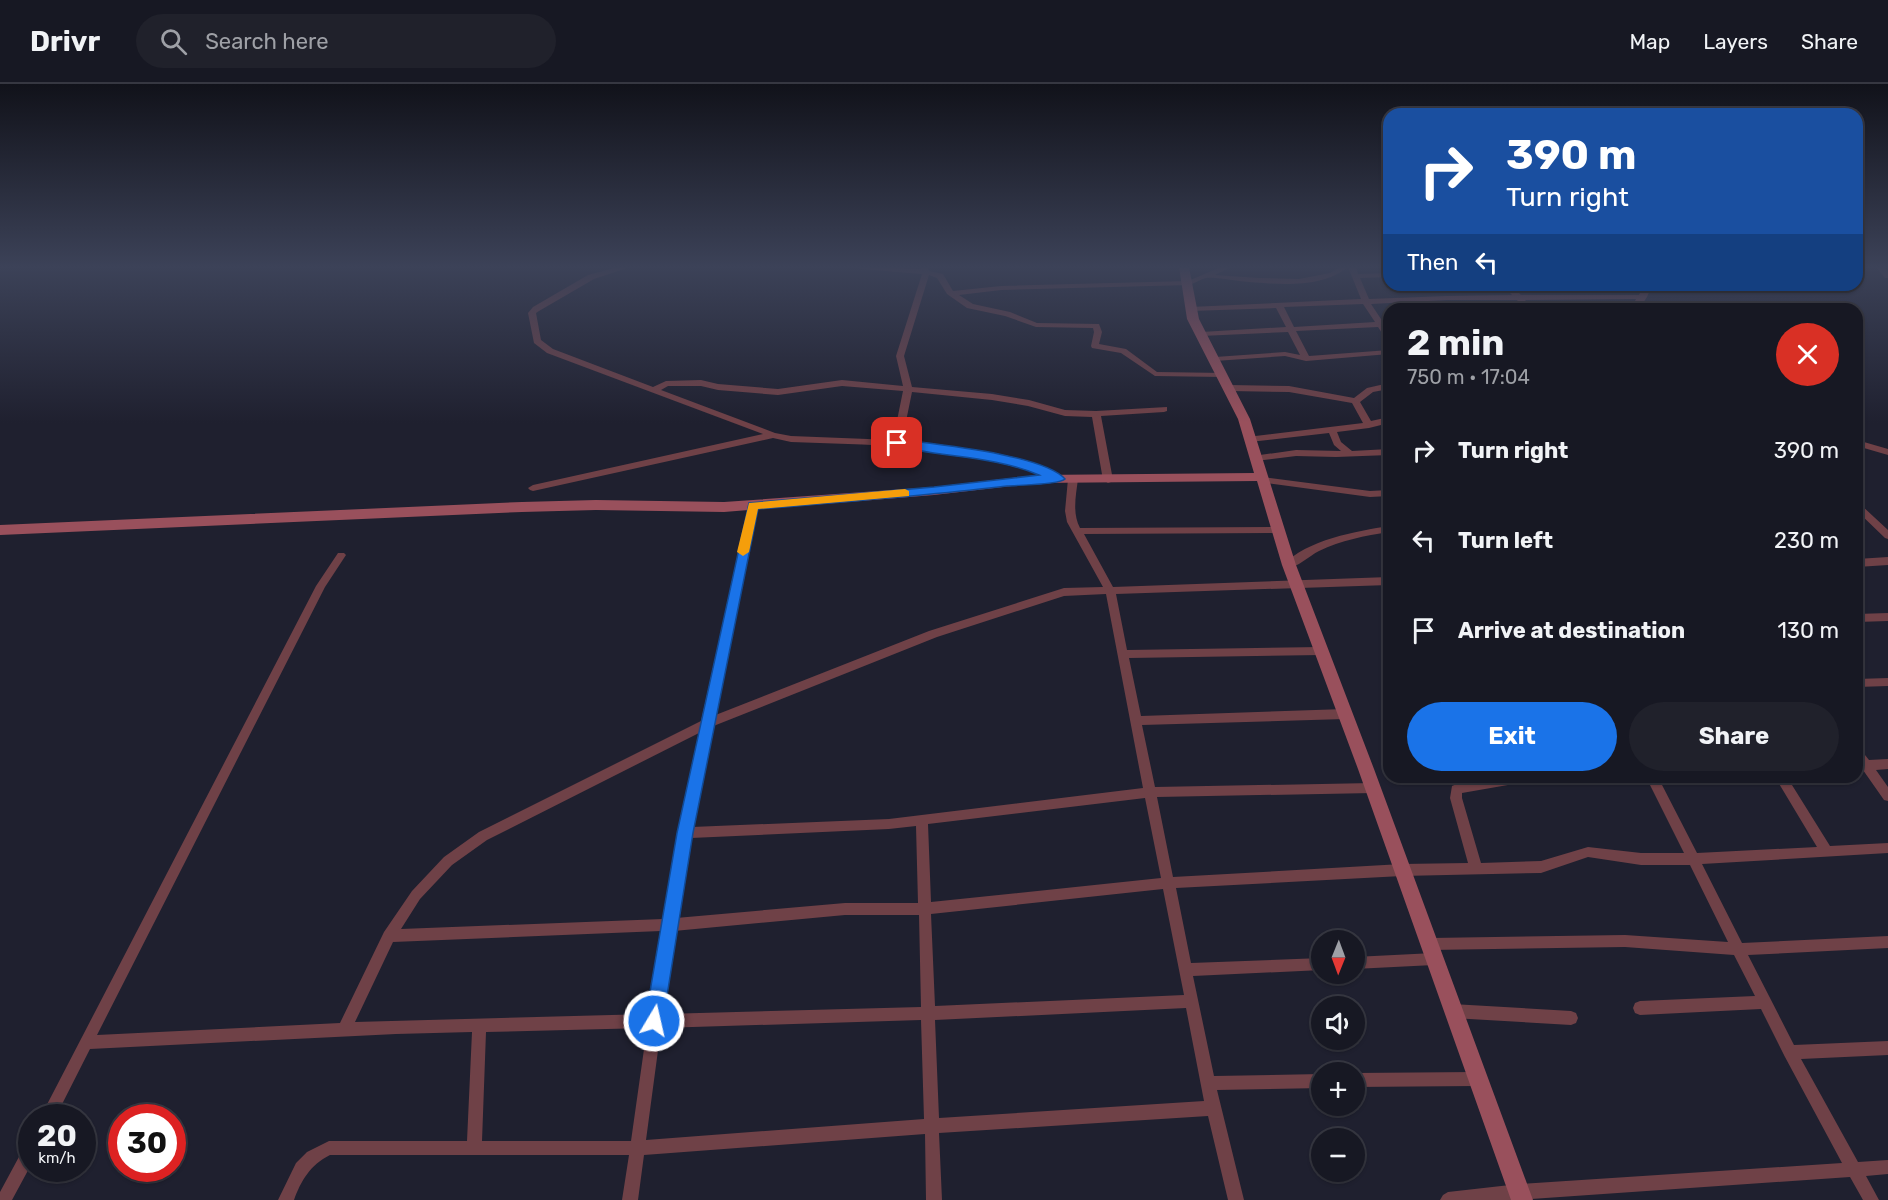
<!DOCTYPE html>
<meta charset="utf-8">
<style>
:root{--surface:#171823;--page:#20212b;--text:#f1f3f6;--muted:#9ea0a6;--line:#363741;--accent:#1a73e8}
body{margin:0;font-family:Rubik,sans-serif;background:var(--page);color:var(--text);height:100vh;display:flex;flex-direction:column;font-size:22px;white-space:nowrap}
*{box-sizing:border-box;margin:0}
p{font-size:20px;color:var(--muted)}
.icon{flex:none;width:33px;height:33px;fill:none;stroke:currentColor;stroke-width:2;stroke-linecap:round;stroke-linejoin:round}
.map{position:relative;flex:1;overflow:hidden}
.sheet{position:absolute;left:1383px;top:219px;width:480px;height:480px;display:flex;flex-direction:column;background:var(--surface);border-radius:18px;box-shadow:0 2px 4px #0004,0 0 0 2px var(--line)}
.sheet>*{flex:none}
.banner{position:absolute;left:1383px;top:24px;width:480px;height:183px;border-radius:18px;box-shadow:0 2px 4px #0004,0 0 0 2px var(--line);background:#1a4fa0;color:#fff;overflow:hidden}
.needle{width:39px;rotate:181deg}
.fabs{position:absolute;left:1311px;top:846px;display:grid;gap:12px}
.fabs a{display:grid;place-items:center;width:54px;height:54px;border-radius:50%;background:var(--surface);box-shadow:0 2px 4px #0004,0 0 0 2px var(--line);font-size:30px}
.speed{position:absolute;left:18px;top:1020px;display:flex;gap:12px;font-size:30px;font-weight:700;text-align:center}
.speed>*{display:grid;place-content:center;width:78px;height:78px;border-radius:50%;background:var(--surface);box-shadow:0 2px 4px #0004,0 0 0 2px var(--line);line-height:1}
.speed small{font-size:15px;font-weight:400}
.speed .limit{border:9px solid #d22;background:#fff;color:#111}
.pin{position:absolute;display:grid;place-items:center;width:51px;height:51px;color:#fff;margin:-26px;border-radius:12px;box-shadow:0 3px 9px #0006}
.me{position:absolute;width:66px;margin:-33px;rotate:9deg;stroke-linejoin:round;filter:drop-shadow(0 0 4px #0008)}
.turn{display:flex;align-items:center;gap:21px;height:126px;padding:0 24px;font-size:27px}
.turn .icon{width:78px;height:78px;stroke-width:2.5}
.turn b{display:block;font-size:42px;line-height:51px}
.then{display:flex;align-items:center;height:57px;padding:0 24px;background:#0003;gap:12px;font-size:22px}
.round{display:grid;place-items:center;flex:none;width:63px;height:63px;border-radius:32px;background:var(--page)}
.head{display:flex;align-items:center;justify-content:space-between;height:102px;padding:0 24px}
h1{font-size:36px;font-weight:700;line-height:45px}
.action{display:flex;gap:12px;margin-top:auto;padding:12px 24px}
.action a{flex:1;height:69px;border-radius:36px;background:var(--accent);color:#fff;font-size:24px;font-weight:700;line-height:69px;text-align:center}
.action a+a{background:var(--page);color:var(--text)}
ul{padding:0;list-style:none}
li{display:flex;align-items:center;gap:18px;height:90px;padding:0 24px}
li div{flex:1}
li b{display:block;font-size:22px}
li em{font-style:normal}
header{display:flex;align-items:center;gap:36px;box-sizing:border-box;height:84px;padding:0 30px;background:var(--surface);border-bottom:2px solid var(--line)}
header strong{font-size:28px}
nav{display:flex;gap:33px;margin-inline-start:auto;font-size:21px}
.search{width:420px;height:54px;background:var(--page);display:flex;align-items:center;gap:15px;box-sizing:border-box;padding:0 21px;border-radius:33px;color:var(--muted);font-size:22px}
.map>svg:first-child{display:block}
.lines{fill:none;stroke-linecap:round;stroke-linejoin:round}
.street{fill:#6f4147;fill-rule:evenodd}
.secondary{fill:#99505c;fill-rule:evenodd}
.route{fill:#1a73e8;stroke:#114b97;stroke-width:1.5}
.slow{fill:#f59e0b}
</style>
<header>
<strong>Drivr</strong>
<div class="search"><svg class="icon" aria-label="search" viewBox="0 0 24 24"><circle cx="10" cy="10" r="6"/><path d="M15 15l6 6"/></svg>Search here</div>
<nav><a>Map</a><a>Layers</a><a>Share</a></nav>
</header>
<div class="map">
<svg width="1888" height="1116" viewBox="0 0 1888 1116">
<rect width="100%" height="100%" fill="#1f202f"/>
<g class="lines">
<!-- street -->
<path class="street" d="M618 183H630L594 195 539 227 536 229 541 256 553 265 653 303 666 297 701 296 718 300 778 305 842 296 903 302 896 272 922 190 861 185 857 183 921 185 920 183H928L929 187 943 190 953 207 1001 202 1188 197 1221 183H1231L1215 191 1259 194 1299 195 1330 189 1340 183H1356L1358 190 1389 189V193L1360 194 1369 215 1447 212 1512 211 1503 201H1511L1521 211H1639L1644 201H1652L1647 213 1639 225H1631L1636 215 1525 216 1533 225H1525L1517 216H1447L1371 220 1383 238H1389V242L1386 243 1389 247V255H1386L1378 243 1296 247 1309 272 1389 266V270L1306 277 1285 272 1215 277 1211 275 1215 273 1285 268 1300 271 1288 248 1201 252 1197 250 1201 248 1286 243 1276 224 1190 227 1186 225 1190 223 1361 215 1348 183C1320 206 1273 200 1239 197 1229 196 1216 193 1206 194 1201 195 1195 199 1189 201L1001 206 959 211 973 220 1010 228 1037 239 1099 240 1102 248 1099 260 1126 265 1157 288 1226 289V293H1223L1155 292 1121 269 1092 264 1091 262 1094 248 1093 244 1036 243 1005 232 967 224 947 210 937 194 929 191 904 272 912 303 992 310 1029 316 1065 326 1096 327 1167 323V327L1164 328 1101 332 1113 396 1111 398 1108 399 1103 396 1092 333 1065 332 1028 322 992 316 912 308 902 357 961 364 1024 377 1062 393 1064 395 1059 398C1046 394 1034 386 1021 382 946 361 868 361 791 358L773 354 533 407 530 406 528 404 533 401 763 350 547 269 534 259 528 229 533 223 588 191ZM1363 220 1375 238 1294 243 1284 223ZM668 302H701L718 306 778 311 842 302 903 307 893 356 791 352 775 349 661 306Z
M1876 183H1884L1888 187V194H1885Z
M1389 299V305L1373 308 1360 318 1371 337 1389 333V339L1369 344 1337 348 1341 358 1352 367 1389 365V371L1336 373 1296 372 1256 377 1252 374 1253 372 1296 366 1341 367 1334 361 1329 349 1250 358 1247 357V353L1363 339 1352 319 1289 308 1230 307 1226 304 1230 301 1289 302 1354 314 1367 304Z
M1857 356 1888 365V371L1857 362Z
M1073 392 1078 395C1076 411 1072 429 1080 444L1277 443 1282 446 1277 449 1084 450 1113 503 1389 493V501L1116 510 1127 566 1321 563 1325 564 1326 567 1325 570 1321 571 1129 574 1141 632 1345 625 1349 627 1351 630 1349 633 1345 635 1142 641 1155 703 1373 699 1377 700 1379 704 1377 708 1373 709 1157 713 1173 793 1402 780 1468 779 1450 714 1452 702C1476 690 1505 693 1531 693L1529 696 1525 698 1462 709V714L1481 779 1541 777 1588 763 1641 769H1684L1646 693H1678L1676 696 1661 699 1697 769 1817 763 1775 693H1787L1830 762 1888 759V769L1702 780 1742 859 1888 852V864L1748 871 1794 961 1888 957V971L1801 975 1858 1078 1888 1076V1090L1866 1092 1879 1116H1863L1850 1093 1515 1116H1440L1443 1111 1448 1108 1519 1100 1842 1079 1785 973 1761 925 1640 931 1635 929 1633 924 1635 919 1640 917 1755 912 1734 871 1625 863 1430 866 1425 864 1423 860 1425 856 1430 854 1625 851 1728 858 1690 781H1641L1588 773 1541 789 1402 792 1176 804 1191 879 1322 874V886L1193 892 1214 992 1322 990V1004L1217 1006 1244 1116H1228L1208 1032 939 1049 942 1116H926L925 1050 644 1071 638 1116H622L629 1071H330C310 1081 301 1097 294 1116H278L296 1079 307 1068 329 1057H467L472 948 396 950 90 965 55 1034H40L316 502 338 469H344L346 471 325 503 97 951 340 939 384 848 412 807 444 773 479 748 701 637 750 419 753 418 758 421 713 632 929 547 1064 504 1103 503 1067 438 1065 427 1068 395ZM1106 510 1143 704 889 735 692 743 711 643 937 553 1064 512ZM699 649 663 835 401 845 420 815 452 781 487 756ZM1145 714 1161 794 931 818 928 740ZM916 742 918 819H845L676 834 691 754 889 745ZM1163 805 1184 911 935 922 931 830ZM845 831H919L921 923 663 930 674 847ZM661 847 649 930 355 938 393 858ZM1186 924 1204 1017 939 1034 935 936ZM921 936 924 1035 646 1056 661 944ZM647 944 631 1057H482L486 948Z
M1262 393 1370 407 1389 406V412L1370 413 1259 398 1257 396Z
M1857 419 1860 420 1888 446V455L1885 454 1857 427Z
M1389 442V448C1365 452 1341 456 1319 467 1309 472 1296 485 1286 484L1284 481C1305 456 1358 447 1389 442Z
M1888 473V481L1857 483V475Z
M1888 529V537L1857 538V530Z
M1888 594V602L1857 603V595Z
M1857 664 1861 666 1869 676 1888 675V685L1876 686 1888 703V717L1884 716 1863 686 1857 687Z
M1434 869 1439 871 1441 875 1439 879 1434 881 1354 885V873Z
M1452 920 1571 927 1576 929 1578 934 1576 939 1571 941 1452 934 1447 932 1445 927 1447 922Z
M1476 988 1481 990 1483 995 1481 1000 1476 1002 1354 1003V989Z
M32 1056V1079L12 1116H0V1108L27 1058Z"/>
<!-- secondary -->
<path class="secondary" d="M1179 183H1189L1199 235 1250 335 1296 481 1374 685 1533 1116H1511L1358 685 1282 481 1257 397 1037 399 934 411 724 428 596 426 522 428 0 451V441L522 418 596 416 724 418 934 403 1037 391 1254 389 1238 335 1187 235Z"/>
</g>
<!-- sky -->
<linearGradient id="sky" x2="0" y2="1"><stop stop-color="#11121a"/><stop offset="0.54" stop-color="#3c4258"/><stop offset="1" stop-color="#3c4258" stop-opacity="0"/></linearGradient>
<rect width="1888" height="339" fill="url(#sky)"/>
<!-- route -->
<path class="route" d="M897 355C932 360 1043 370 1065 395 1059 401 1018 401 1007 402 924 412 841 418 758 425L693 749 663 937 660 943 654 946 648 943 645 937 677 749 749 419 934 403 1039 391C991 371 941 374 892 361V356Z"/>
<!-- slow -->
<path class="slow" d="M905 405 909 407V412L758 425 749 468 743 472 737 468 749 419Z"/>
</svg>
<div class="fabs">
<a><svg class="needle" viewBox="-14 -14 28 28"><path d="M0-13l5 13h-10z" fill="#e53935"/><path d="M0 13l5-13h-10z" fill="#9ea0a6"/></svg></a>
<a><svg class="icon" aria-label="sound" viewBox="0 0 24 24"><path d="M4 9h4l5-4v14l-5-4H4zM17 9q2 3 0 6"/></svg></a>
<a>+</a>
<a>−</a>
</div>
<div class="speed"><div>20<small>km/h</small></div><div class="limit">30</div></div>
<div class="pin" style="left:897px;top:359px;background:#d93025"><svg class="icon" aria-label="arrive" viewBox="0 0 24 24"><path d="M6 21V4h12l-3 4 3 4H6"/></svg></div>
<svg class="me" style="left:654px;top:937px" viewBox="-20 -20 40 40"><circle r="17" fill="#1a73e8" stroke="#fff" stroke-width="3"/><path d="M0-11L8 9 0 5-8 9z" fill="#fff"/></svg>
<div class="banner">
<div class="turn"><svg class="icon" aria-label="right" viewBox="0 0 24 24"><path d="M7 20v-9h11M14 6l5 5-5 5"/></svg><div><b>390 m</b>Turn right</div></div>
<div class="then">Then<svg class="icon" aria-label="left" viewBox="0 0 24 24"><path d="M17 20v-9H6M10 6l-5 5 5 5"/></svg></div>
</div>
<section class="sheet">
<div class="head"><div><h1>2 min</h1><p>750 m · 17:04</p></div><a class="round" style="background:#d93025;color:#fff"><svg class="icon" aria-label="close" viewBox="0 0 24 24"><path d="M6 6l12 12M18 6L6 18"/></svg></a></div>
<ul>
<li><svg class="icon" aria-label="right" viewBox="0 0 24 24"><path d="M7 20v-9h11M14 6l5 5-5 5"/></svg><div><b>Turn right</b></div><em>390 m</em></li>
<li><svg class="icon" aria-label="left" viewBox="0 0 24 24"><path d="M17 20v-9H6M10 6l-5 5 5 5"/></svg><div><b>Turn left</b></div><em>230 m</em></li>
<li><svg class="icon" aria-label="arrive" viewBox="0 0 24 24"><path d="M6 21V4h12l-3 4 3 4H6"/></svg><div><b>Arrive at destination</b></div><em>130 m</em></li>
</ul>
<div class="action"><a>Exit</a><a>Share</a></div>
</section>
</div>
